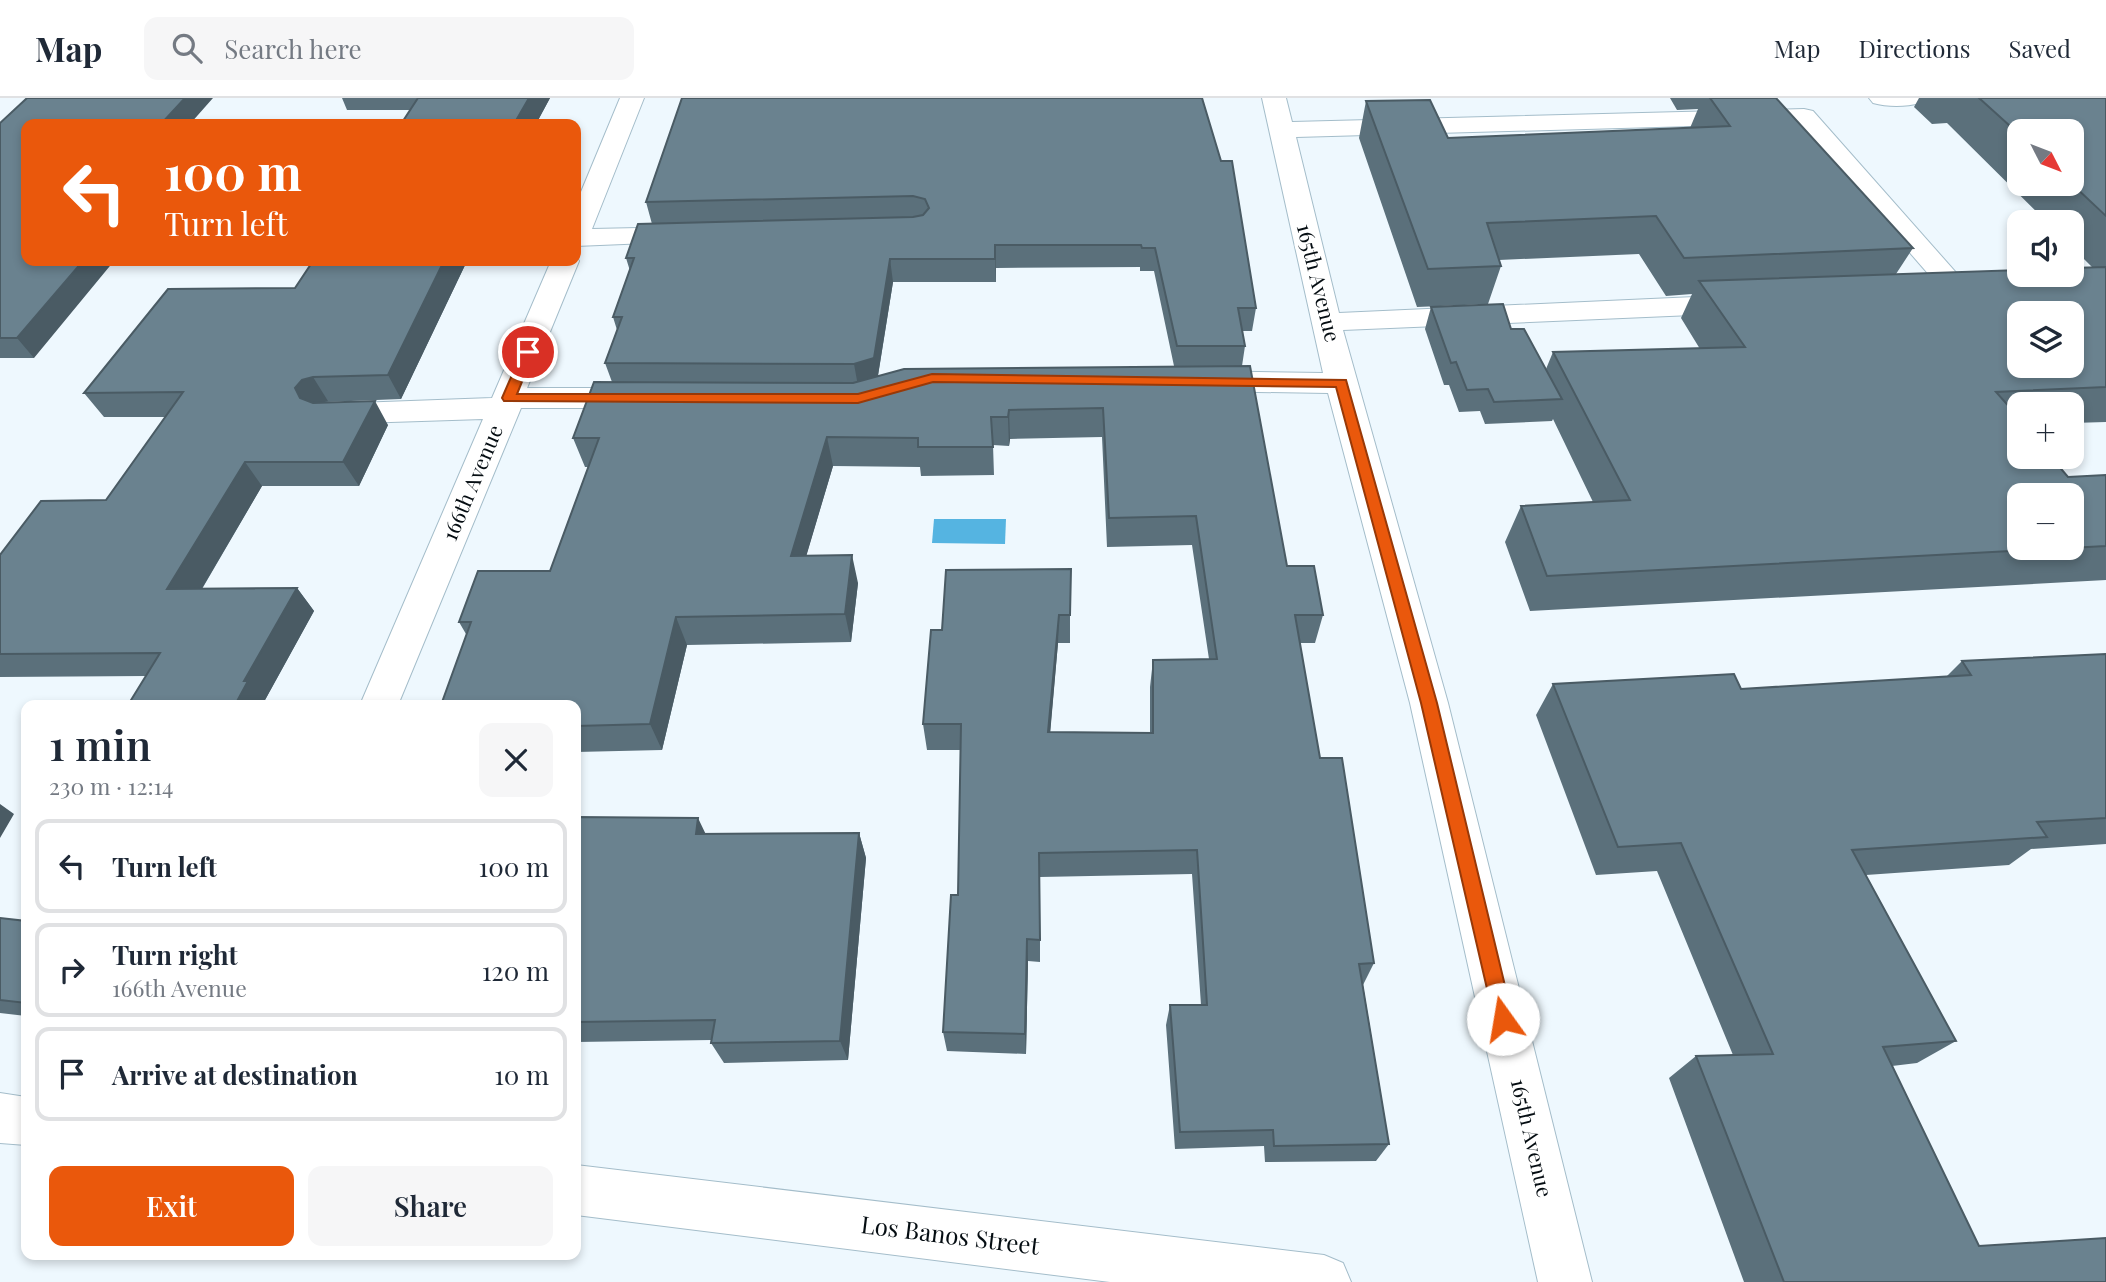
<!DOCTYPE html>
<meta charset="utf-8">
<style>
:root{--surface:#fff;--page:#f6f6f7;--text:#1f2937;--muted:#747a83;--line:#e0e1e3;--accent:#ea580c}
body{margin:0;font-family:"Playfair Display",serif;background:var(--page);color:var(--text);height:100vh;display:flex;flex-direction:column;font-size:26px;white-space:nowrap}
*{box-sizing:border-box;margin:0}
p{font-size:23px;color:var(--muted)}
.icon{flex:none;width:38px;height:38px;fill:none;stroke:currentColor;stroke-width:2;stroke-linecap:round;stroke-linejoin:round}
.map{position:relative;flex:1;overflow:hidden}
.sheet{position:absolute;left:21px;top:602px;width:560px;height:560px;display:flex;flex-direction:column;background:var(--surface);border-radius:14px;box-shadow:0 4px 10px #0003}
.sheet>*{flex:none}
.top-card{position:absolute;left:21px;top:21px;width:560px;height:147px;border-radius:14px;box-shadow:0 4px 10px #0003;background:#ea580c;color:#fff;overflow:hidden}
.needle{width:46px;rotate:132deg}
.tools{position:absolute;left:2007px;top:21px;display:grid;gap:14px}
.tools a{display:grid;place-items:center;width:77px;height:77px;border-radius:14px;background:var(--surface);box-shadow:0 4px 10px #0003;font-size:35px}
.pin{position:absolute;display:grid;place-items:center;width:60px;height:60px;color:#fff;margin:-30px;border:4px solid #fff;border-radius:50%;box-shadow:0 2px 7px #0007}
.me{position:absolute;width:77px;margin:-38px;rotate:347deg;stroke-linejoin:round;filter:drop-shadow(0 0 5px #0008)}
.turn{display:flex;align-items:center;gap:24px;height:147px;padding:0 28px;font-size:32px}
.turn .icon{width:91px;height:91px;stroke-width:2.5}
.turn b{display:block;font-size:49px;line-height:60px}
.round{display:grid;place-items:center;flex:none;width:74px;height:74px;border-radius:14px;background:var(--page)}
.overview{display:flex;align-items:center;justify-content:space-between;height:119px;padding:0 28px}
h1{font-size:42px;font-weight:600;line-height:52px}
.button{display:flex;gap:14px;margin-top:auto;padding:14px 28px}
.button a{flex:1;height:80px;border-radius:14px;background:var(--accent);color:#fff;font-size:28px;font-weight:600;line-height:80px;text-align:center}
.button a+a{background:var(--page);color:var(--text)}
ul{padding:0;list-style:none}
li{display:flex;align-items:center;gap:21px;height:94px;margin:0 14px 10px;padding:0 14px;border:4px solid var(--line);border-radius:14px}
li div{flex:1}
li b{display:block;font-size:26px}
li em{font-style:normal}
header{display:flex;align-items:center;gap:42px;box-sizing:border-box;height:98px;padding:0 35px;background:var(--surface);border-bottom:2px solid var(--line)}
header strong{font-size:33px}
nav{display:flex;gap:38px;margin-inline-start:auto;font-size:24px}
.search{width:490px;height:63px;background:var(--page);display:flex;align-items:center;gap:18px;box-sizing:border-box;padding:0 24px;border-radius:14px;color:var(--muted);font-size:26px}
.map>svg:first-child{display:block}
.water{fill:#55b4e1}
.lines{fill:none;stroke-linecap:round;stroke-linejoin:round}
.minor-casing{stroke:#a4bdca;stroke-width:2}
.minor{fill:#fff;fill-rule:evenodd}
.wall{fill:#5b707b;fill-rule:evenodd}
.shaded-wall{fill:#4a5b64}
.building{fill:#6a828f;stroke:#4a5b64;stroke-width:2;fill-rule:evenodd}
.route{fill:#ea580c;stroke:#983908;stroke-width:2}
.labels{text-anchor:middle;stroke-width:7;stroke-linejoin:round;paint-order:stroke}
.street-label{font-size:21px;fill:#050d12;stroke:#fff}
.near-street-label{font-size:24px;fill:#050d12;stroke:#fff}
</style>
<header>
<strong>Map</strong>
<div class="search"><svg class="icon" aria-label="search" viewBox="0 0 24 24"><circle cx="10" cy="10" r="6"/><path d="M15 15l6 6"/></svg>Search here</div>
<nav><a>Map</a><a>Directions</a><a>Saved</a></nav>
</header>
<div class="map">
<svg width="2106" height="1184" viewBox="0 0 2106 1184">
<rect width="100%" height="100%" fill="#eef8fe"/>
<!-- water -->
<path class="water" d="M934 421H1006L1005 446 932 445Z"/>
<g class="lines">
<!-- minor casing -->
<g class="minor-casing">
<path id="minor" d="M620 0H644L592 131 686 129 696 131 700 137 696 143 576 148V106Z
M1262 0H1286L1292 24 1804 11 1813 13 1975 196 1971 202 1961 205 1951 202 1797 25 1296 39 1339 215 1739 197 1749 200 1753 206 1749 212 1739 215 1343 232 1448 605 1592 1184H1538L1410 605 1328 295 1200 293 1189 290 1185 283 1189 276 1200 273 1323 275Z
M1869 0H1924L1920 5C1906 9 1887 9 1873 5Z
M576 158 579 163 527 290H639L650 293 655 300 650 307 639 310H521L398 607H360L483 321 329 326 318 323 313 316 318 309 329 306 492 300 551 163H576Z
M0 995 26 999V1047L0 1045Z
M576 1067 1324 1157 1343 1165 1351 1184H1110L576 1117Z"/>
</g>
<!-- minor -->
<use href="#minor" class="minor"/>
</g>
<!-- wall -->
<path class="wall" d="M342 0H550L536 26 410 12H347Z
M1202 0 1256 210 1252 233H1242L1245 248 1242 268 1287 468 1323 517 1315 545H1300L1320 660 1374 865 1363 887 1389 1046 1376 1063 1265 1064 1264 1048 1175 1051 1166 927 1170 907H1201L1192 776 1040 779V864L1028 863 1026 956 947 953 943 934 958 797 961 652H927L923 626 942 532 946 472 1070 517V545H1058L1050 634 1150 635V589L1153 562 1209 561 1192 447 1107 449 1102 339 1010 341 1009 348 993 347 994 377 921 378 920 369 833 368 806 458 858 485 851 544 687 547 662 652 576 654V607L466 536 459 524 550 473 588 369H585L573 340 612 284 605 265 617 232 613 219 630 173 626 160 652 126 646 104ZM1140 169V173H1154L1174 268 878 278 893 184H996V170Z
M1670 0H1776L1913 150 1896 176 2093 170 2072 149V124H2047L1947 25 1932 26 1914 9 1919 0H2106V324L2072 325V306H2020V359L2068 379 2106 377V482L1530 513 1505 444 1521 408 1593 404 1553 321 1552 323 1485 326 1480 313 1459 314 1449 287H1444L1425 231 1431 209 1511 231 1546 271 1553 254 1700 251 1681 220 1692 196 1666 198 1639 156 1499 162 1501 168 1488 206 1417 209 1359 40 1366 3 1448 40 1690 30 1698 11 1677 12ZM2020 33 2072 86H2020Z
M0 25 26 26 34 260H0Z
M467 163 401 301 326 304 388 327 359 388H262L202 491 297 490 314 513 265 602 268 605 146 578 0 579V457L106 402 166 319H104L84 295 295 190Z
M2106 556V746L2031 751 2009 767 1866 777 1956 943 1917 965 1892 968 1979 1148 2106 1184H1744L1669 980 1696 958 1733 957 1657 773 1596 777 1536 617 1553 586 1741 591 1946 579 1962 563Z
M576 719 705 736 859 735 866 760 848 962 724 965 711 945 712 942 576 944Z
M0 820 26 823V918L0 915Z"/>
<!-- shaded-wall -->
<path class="shaded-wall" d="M185 0H213L190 26H161Z
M529 0H550L536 26H514Z
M995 147 996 170V184L995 161Z
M890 161 893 184 877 283 858 288 854 266Z
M83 163H114L34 260 17 240Z
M444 163H467L401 301 388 277Z
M313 279 328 303 317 306 300 300 295 290 302 282Z
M375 303 388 327 359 388 343 364Z
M1009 312 1010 341 1009 348 1008 319Z
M827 339 833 368 798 486 791 458Z
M245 364 262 388 188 514 167 491Z
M852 457 858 485 851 544 845 516Z
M297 490 314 513 265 602 268 605 267 607H235L244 583Z
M1059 517 1058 545 1048 660V634Z
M676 519 687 547 662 652 650 626Z
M0 706 14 716 0 740Z
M698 720 710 745 696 736Z
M859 735 866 760 848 962 840 943Z
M1027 841 1028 863 1026 956 1025 936Z"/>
<!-- building -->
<path class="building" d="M27 0H185L161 26H26V163H83L17 240H0V25Z
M418 0H529L514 26H401Z
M682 0H1202L1221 63H1232L1256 210H1238L1245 248H1177L1155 150H1142L1141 147H995V161H890L874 260 854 266 605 265 622 219H613L634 160H626L638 126 913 119 923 117 929 110 925 101 913 98 646 104Z
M1710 0H1776L1913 150 1684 160 1656 118 1487 125 1501 168 1428 171 1366 3 1430 2 1448 40 1730 28Z
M1979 0H2106V118L2072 86V33H2020V37Z
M313 163H444L388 277 313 279 302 282 295 290 300 300 313 305 375 303 343 364H245L167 491 297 490 244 583H248L235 607H128L160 555 0 556V457L41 403 106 402 183 294 84 295 168 191 295 190Z
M2106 169V289L1996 294 2020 321V359H2051L2068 379 2106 377V448L1547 478 1521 408 1630 402 1553 254 1745 249 1699 183 2020 172V177H2072V170ZM2020 215H2072V268H2020ZM2020 397H2072V450H2020Z
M1503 206 1511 231H1524L1562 301 1494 304 1488 291 1467 292 1456 264 1451 265 1431 209Z
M1250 268 1287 468H1314L1323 517H1295L1320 660H1342L1374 865 1359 866 1389 1046 1274 1048 1273 1032 1180 1034 1170 907H1207L1197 752 1039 755 1040 842 1027 841 1025 936 943 934 951 797H958L961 626H923L931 532H942L946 472 1071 471 1070 517H1059L1048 634 1153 635V562L1217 561 1196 418 1109 420 1103 310 1009 312 1008 319H991L993 349H918V340L827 339 791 458 852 457 845 516 676 519 650 626 576 628V607H441L471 524H459L478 473H550L599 340H573L594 284 853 285 904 271Z
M2106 556V720L2037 724 2047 739 1852 752 1956 943 1883 949 1979 1148 2106 1140V1184H1784L1696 958 1773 956 1681 745 1618 749 1553 586 1734 576 1741 591 1971 577 1962 563Z
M576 719 698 720 696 736 859 735 840 943 711 945 715 922 576 924Z
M0 820 26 823V905L0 902Z"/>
<!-- route -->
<path class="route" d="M528 250 534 254 517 296H858L932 276 1346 282 1437 605 1513 921 1510 927 1503 930 1496 927 1494 921 1421 605 1336 289 933 284 858 305 504 303 502 300 522 254Z"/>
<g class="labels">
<!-- street labels -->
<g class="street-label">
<text transform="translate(1318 185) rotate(76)" y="7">165th Avenue</text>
<text transform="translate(473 385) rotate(-67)" y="7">166th Avenue</text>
<text transform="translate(1531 1040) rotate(77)" y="7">165th Avenue</text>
</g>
<!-- near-street labels -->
<g class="near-street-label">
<text transform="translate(950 1138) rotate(7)" y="8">Los Banos Street</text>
</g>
</g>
</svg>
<div class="tools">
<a><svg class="needle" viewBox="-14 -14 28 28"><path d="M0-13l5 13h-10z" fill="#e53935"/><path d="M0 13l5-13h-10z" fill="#747a83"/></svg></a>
<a><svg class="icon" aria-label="sound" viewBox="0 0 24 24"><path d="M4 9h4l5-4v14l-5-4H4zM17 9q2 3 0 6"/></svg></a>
<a><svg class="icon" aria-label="layers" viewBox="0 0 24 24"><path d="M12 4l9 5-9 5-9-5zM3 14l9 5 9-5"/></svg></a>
<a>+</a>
<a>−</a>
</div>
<div class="pin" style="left:528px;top:254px;background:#d93025"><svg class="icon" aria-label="arrive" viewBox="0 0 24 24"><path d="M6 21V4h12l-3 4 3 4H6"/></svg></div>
<svg class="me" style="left:1503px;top:921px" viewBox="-20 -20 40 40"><circle r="19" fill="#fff"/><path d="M0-13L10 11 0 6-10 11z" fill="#ea580c"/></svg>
<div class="top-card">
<div class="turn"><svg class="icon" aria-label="left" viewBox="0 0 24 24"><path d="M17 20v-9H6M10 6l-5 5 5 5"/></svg><div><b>100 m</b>Turn left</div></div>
</div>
<section class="sheet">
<div class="overview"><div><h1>1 min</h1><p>230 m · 12:14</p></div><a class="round"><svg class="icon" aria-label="close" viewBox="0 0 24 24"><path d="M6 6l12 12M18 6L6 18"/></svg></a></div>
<ul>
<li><svg class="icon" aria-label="left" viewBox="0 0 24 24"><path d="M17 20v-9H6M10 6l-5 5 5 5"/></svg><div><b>Turn left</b></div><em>100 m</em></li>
<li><svg class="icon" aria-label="right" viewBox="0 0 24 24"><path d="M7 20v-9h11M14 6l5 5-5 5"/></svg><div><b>Turn right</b><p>166th Avenue</p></div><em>120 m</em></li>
<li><svg class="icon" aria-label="arrive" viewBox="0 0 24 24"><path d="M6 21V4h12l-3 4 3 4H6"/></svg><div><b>Arrive at destination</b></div><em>10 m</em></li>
</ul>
<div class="button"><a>Exit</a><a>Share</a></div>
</section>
</div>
